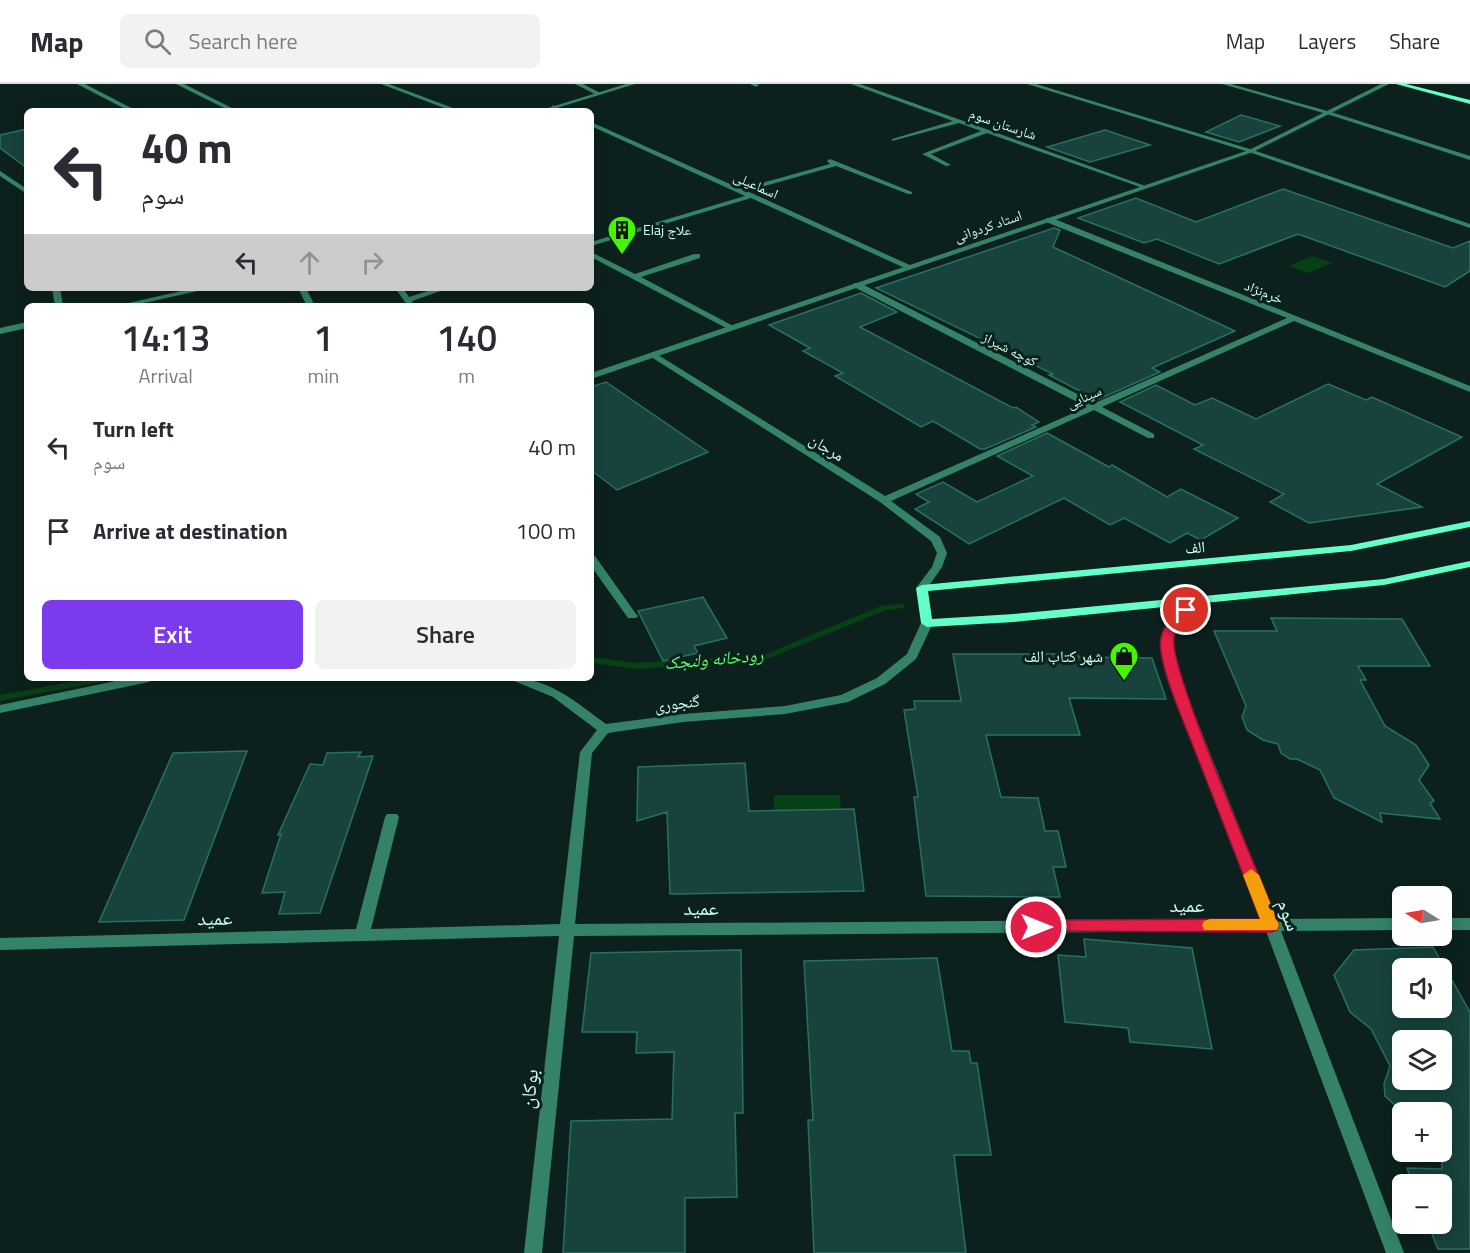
<!DOCTYPE html>
<meta charset="utf-8">
<style>
:root{--surface:#fff;--page:#f2f2f3;--text:#2b2b33;--muted:#7c7c81;--line:#e1e1e2;--accent:#7c3aed}
body{margin:0;font-family:"Titillium Web","Noto Naskh Arabic",sans-serif;background:var(--page);color:var(--text);height:100vh;display:flex;flex-direction:column;font-size:22px;white-space:nowrap}
*{box-sizing:border-box;margin:0}
p{font-size:20px;color:var(--muted)}
.icon{flex:none;width:33px;height:33px;fill:none;stroke:currentColor;stroke-width:2;stroke-linecap:round;stroke-linejoin:round}
.map{position:relative;flex:1;overflow:hidden}
.drawer{position:absolute;left:24px;top:219px;width:570px;height:378px;display:flex;flex-direction:column;background:var(--surface);border-radius:9px;box-shadow:0 3px 15px #0003}
.drawer>*{flex:none}
.top-card{position:absolute;left:24px;top:24px;width:570px;height:183px;border-radius:9px;box-shadow:0 3px 15px #0003;background:#fff;color:var(--text);overflow:hidden}
.needle{width:39px;rotate:281deg}
.tools{position:absolute;left:1392px;top:802px;display:grid;gap:12px}
.tools a{display:grid;place-items:center;width:60px;height:60px;border-radius:9px;background:var(--surface);box-shadow:0 3px 15px #0003;font-size:30px}
.pin{position:absolute;display:grid;place-items:center;width:51px;height:51px;color:#fff;margin:-26px;border:3px solid #fff;border-radius:50%;box-shadow:0 2px 6px #0007}
.me{position:absolute;width:66px;margin:-33px;rotate:90deg;stroke-linejoin:round;filter:drop-shadow(0 0 4px #0008)}
.turn{display:flex;align-items:center;gap:21px;height:126px;padding:0 18px;font-size:27px}
.turn .icon{width:78px;height:78px;stroke-width:2.5}
.turn b{display:block;font-size:42px;line-height:51px}
.lanes{display:flex;align-items:center;height:57px;padding:0 18px;background:#0003;justify-content:center;gap:30px;direction:ltr}
.lanes .off{opacity:.35}
.eta{display:flex;justify-content:space-evenly;align-items:center;height:102px;text-align:center}
.eta b{font-size:36px;font-weight:600;line-height:42px}
.button{display:flex;gap:12px;margin-top:auto;padding:12px 18px}
.button a{flex:1;height:69px;border-radius:9px;background:var(--accent);color:#fff;font-size:24px;font-weight:600;line-height:69px;text-align:center}
.button a+a{background:var(--page);color:var(--text)}
ul{padding:0;list-style:none}
li{display:flex;align-items:center;gap:18px;height:84px;padding:0 18px}
li div{flex:1}
li b{display:block;font-size:22px}
li em{font-style:normal}
header{display:flex;align-items:center;gap:36px;box-sizing:border-box;height:84px;padding:0 30px;background:var(--surface);border-bottom:2px solid var(--line)}
header strong{font-size:28px}
nav{display:flex;gap:33px;margin-inline-start:auto;font-size:21px}
.search{width:420px;height:54px;background:var(--page);display:flex;align-items:center;gap:15px;box-sizing:border-box;padding:0 21px;border-radius:9px;color:var(--muted);font-size:22px}
.map>svg:first-child{display:block}
.water{fill:#064015}
.lines{fill:none;stroke-linecap:round;stroke-linejoin:round}
.stream{fill:#064015;fill-rule:evenodd}
.building{fill:#17433c;stroke:#277164;stroke-width:1.5;fill-rule:evenodd}
.minor{fill:#348369;fill-rule:evenodd}
.tertiary{fill:#348369;fill-rule:evenodd}
.secondary{fill:#63ffc9;fill-rule:evenodd}
.route{fill:#e11d48;stroke:#92132f;stroke-width:1.5}
.slow{fill:#f59e0b}
.labels{text-anchor:middle;stroke-width:6;stroke-linejoin:round;paint-order:stroke}
.far-street-label{font-size:14px;fill:#ccfff2;stroke:#0c211d}
.far-poi-label{font-size:14px;fill:#ccfff2;stroke:#0c211d;text-anchor:start}
.street-label{font-size:16px;fill:#ccfff2;stroke:#0c211d}
.poi-label{font-size:16px;fill:#ccfff2;stroke:#0c211d;text-anchor:end}
.water-label{font-size:18px;font-style:italic;fill:#5aff69;stroke:#0c211d}
.near-street-label{font-size:20px;fill:#ccfff2;stroke:#0c211d}
</style>
<header>
<strong>Map</strong>
<div class="search"><svg class="icon" aria-label="search" viewBox="0 0 24 24"><circle cx="10" cy="10" r="6"/><path d="M15 15l6 6"/></svg>Search here</div>
<nav><a>Map</a><a>Layers</a><a>Share</a></nav>
</header>
<div class="map">
<svg width="1470" height="1169" viewBox="0 0 1470 1169">
<rect width="100%" height="100%" fill="#0c211d"/>
<!-- water -->
<path class="water" d="M1312 172 1332 179 1308 189 1288 182Z
M774 711H840L841 729H774Z"/>
<g class="lines">
<!-- stream -->
<path class="stream" d="M901 520H904L905 522 904 524 886 526 767 575 637 585 591 579V573L637 579 766 570 881 522Z
M91 594H109L105 597 0 617V611Z"/>
</g>
<!-- building -->
<path class="building" d="M1241 31 1280 42 1239 58 1206 48Z
M27 45V84L0 64V51Z
M1105 46 1150 61 1090 78 1047 63Z
M1283 105 1453 164 1470 157V187L1445 203 1298 150 1219 180 1157 155 1144 159 1078 134 1136 114 1196 138Z
M1054 144 1060 146 1053 163 1235 247 1152 284 1160 288 1097 316 1049 291 1053 290 876 204Z
M861 209 897 228 860 243 1013 324 1016 323 1039 338 1032 341 1036 343 985 365H980L933 337 921 343 835 292 843 289 803 267 810 264 769 241Z
M606 298 708 368 617 406 591 386V303Z
M1328 300 1366 316 1372 313 1462 353 1377 400 1422 423 1309 439 1270 418 1284 410 1194 365 1203 361 1120 318 1156 301 1195 321 1212 314 1256 335Z
M1047 349 1109 383 1112 381 1167 413 1181 405 1238 434 1201 456 1187 449 1170 459 1124 434 1110 441 1064 414 969 460 915 425 929 418 916 410 943 398 977 418 1033 392 997 372Z
M703 513 727 554 694 562 698 569 663 577 638 527Z
M1271 534 1402 535 1430 582H1358L1366 596H1360L1385 642 1416 661 1429 681 1419 696 1434 717 1430 719 1440 735 1380 729 1382 738 1334 714 1320 686 1297 675H1290L1281 669 1278 660 1263 656 1247 646 1242 633 1246 622 1214 547H1277Z
M953 570H1078L1079 573 1152 574 1166 615 1069 614 1080 651H986L1001 713 1038 714 1045 747H1058L1066 783H1053L1060 813 926 812 914 713H918L904 626 915 625 914 617H961Z
M247 667 184 836 99 838 173 669Z
M361 668 358 673 373 672 320 829 279 830 285 808 262 809 281 750 278 751 310 680 323 681 327 669Z
M745 679 749 727 854 725 864 807 670 810 667 728 637 737 638 683Z
M1084 855 1192 864 1212 965 1130 958 1128 944 1065 938 1058 871 1086 873Z
M1433 863 1470 928V1165H1438L1428 1140H1442V1101H1413L1407 1084 1442 1085V1029H1409L1398 1024 1385 1012 1384 1000 1390 982 1371 945 1350 928 1334 891 1354 866ZM1402 885H1442V924H1402ZM1402 957H1442V996H1402Z
M741 866 743 1029H735L737 1113 685 1114V1169H563L571 1037 672 1035 674 968 636 969 637 948H582L591 869Z
M937 874 952 967H969L971 979H977L991 1071H954L966 1169H814L808 1036H813L804 877Z"/>
<g class="lines">
<!-- minor -->
<path class="minor" d="M77 0H85L137 27H129Z
M176 0H184L238 27H230Z
M381 0H389L461 27H452Z
M575 0H583L602 10 597 11Z
M750 0H758L759 1 756 3Z
M851 0H860L1148 103 1143 104 987 49 931 70 951 81 946 82 922 70 981 47 959 39 892 57V55L953 37Z
M1027 0H1036L1253 66 1470 140V144L1249 68Z
M1222 0H1231L1331 28 1470 72V76L1327 30Z
M553 21 563 26 564 27H556L551 24Z
M591 38 741 105 830 80 827 77 830 75 912 108V110H908L836 82 747 107 914 183 907 185 751 114 591 162V158L745 112 591 42Z
M0 87 27 105V110L0 92Z
M1046 134H1052L1470 302V308L1294 237 1102 323 1154 350V354H1148L1094 326 891 417 940 453 947 469 942 483 926 506 922 507 916 504 932 483 937 469 931 457 880 418 648 271 655 269 885 412 1087 323 854 203V199H860L1095 319 1287 234 1046 138Z
M591 168 635 190 694 170H700V174L641 193 737 244 730 246 591 173Z
M52 204H60L63 222H55Z
M298 204H306L315 222H307Z
M395 204H403L409 213 437 204H449L412 217 414 222H408Z
M591 471 595 472 636 530 638 532 636 534H628L591 482Z
M1199 513 1205 516 1179 542 1173 554 1177 578 1190 619 1276 835 1402 834V846L1281 847 1404 1169H1386L1266 847 574 852 542 1169H524L559 852 0 866V854L356 845 385 733 387 730H397L399 733 371 845 560 840 580 668 597 646 553 613 514 597 512 594C550 594 577 619 606 640L683 630 785 622 841 611 877 594 907 570 921 539 927 535 933 539 916 575 885 600 848 618 785 630 683 638 608 649 592 669 575 840 1261 835 1178 619 1165 578 1161 554 1170 537 1195 514Z
M130 594H155L149 598 0 629V621Z
M1442 834H1470V846H1442Z"/>
<!-- tertiary -->
<path class="tertiary" d="M626 0H635L547 27H538Z
M1381 0H1389L1253 68 591 295V289L1249 66Z
M195 204H211L131 222H115Z
M27 238V244L0 250V244Z"/>
<!-- secondary -->
<path class="secondary" d="M1396 0H1406L1470 16V20Z
M1470 437V443L1351 467 928 507 932 535 1014 530 1384 495 1470 477V483L1384 501 1014 538 927 543 921 539 916 504 922 501 1351 461Z"/>
</g>
<!-- route -->
<path class="route" d="M1186 522 1192 526C1186 535 1177 542 1174 553 1167 582 1263 799 1279 841L1277 846 1271 848 1030 847 1028 843 1030 838 1036 836 1260 835C1239 779 1217 723 1195 667 1186 643 1156 577 1161 554 1163 543 1175 525 1186 522Z"/>
<!-- slow -->
<path class="slow" d="M1251 785 1259 791 1279 841 1277 846H1204L1202 841 1204 837 1210 835H1260L1243 791Z"/>
<!-- icons -->
<defs>
<g id="building-pin" transform="scale(1.5)"><path d="M0 17L-7.5 6A9.5 9.5 0 1 1 7.5 6Z" fill="#43f700" stroke="#0c211d"/><path d="M-4-6H4V6H1V3H-1V6H-4ZM-2.5-4.3h1.7v1.8h-1.7ZM.8-4.3h1.7v1.8H.8ZM-2.5-1h1.7V.8h-1.7ZM.8-1h1.7V.8H.8Z" fill="#111"/></g>
<g id="shop-pin" transform="scale(1.5)"><path d="M0 17L-7.5 6A9.5 9.5 0 1 1 7.5 6Z" fill="#43f700" stroke="#0c211d"/><path d="M-5-2.5h2.3a2.7 3.5 0 0 1 5.4 0H5L5.5 6h-11ZM-1.5-2.5h3a1.5 2.3 0 0 0-3 0Z" fill="#111"/></g>
</defs>
<g fill-rule="evenodd">
<use href="#building-pin" x="622" y="146"/>
<use href="#shop-pin" x="1124" y="572"/>
</g>
<g class="labels">
<!-- far-street labels -->
<g class="far-street-label">
<text transform="translate(1003 40) rotate(19)" y="5">شارستان سوم</text>
<text transform="translate(756 101) rotate(24)" y="5">اسماعیلی</text>
<text transform="translate(988 142) rotate(-19)" y="5">استاد کردوانی</text>
<text transform="translate(1264 208) rotate(22)" y="5">خرم‌نژاد</text>
<text transform="translate(1010 265) rotate(27)" y="5">کوچه شیراز</text>
<text transform="translate(1084 313) rotate(-24)" y="5">سینایی</text>
</g>
<!-- far-poi labels -->
<g class="far-poi-label">
<text x="643" y="151">Elaj علاج</text>
</g>
<!-- street labels -->
<g class="street-label">
<text transform="translate(827 363) rotate(32)" y="6">مرجان</text>
<text transform="translate(1195 463) rotate(-5)" y="6">الف</text>
<text transform="translate(677 619) rotate(-7)" y="6">گنجوری</text>
</g>
<!-- poi labels -->
<g class="poi-label">
<text x="1103" y="578">شهر کتاب الف</text>
</g>
<!-- water labels -->
<g class="water-label">
<text transform="translate(714 575) rotate(-5)" y="6">رودخانه ولنجک</text>
</g>
<!-- near-street labels -->
<g class="near-street-label">
<text x="1187" y="828">عمید</text>
<text x="701" y="831">عمید</text>
<text transform="translate(1289 831) rotate(69)" y="7">سوم</text>
<text transform="translate(215 834) rotate(-1)" y="7">عمید</text>
<text transform="translate(529 1005) rotate(-84)" y="7">بوکان</text>
</g>
</g>
</svg>
<div class="tools">
<a><svg class="needle" viewBox="-14 -14 28 28"><path d="M0-13l5 13h-10z" fill="#e53935"/><path d="M0 13l5-13h-10z" fill="#7c7c81"/></svg></a>
<a><svg class="icon" aria-label="sound" viewBox="0 0 24 24"><path d="M4 9h4l5-4v14l-5-4H4zM17 9q2 3 0 6"/></svg></a>
<a><svg class="icon" aria-label="layers" viewBox="0 0 24 24"><path d="M12 4l9 5-9 5-9-5zM3 14l9 5 9-5"/></svg></a>
<a>+</a>
<a>−</a>
</div>
<div class="pin" style="left:1186px;top:526px;background:#d93025"><svg class="icon" aria-label="arrive" viewBox="0 0 24 24"><path d="M6 21V4h12l-3 4 3 4H6"/></svg></div>
<svg class="me" style="left:1036px;top:843px" viewBox="-20 -20 40 40"><circle r="17" fill="#e11d48" stroke="#fff" stroke-width="3"/><path d="M0-11L8 9 0 5-8 9z" fill="#fff"/></svg>
<div class="top-card">
<div class="turn"><svg class="icon" aria-label="left" viewBox="0 0 24 24"><path d="M17 20v-9H6M10 6l-5 5 5 5"/></svg><div><b>40 m</b>سوم</div></div>
<div class="lanes"><svg class="icon" aria-label="left" viewBox="0 0 24 24"><path d="M17 20v-9H6M10 6l-5 5 5 5"/></svg><svg class="icon off" aria-label="ahead" viewBox="0 0 24 24"><path d="M12 20V5M6 11l6-6 6 6"/></svg><svg class="icon off" aria-label="right" viewBox="0 0 24 24"><path d="M7 20v-9h11M14 6l5 5-5 5"/></svg></div>
</div>
<section class="drawer">
<div class="eta">
<div><b>14:13</b><p>Arrival</p></div>
<div><b>1</b><p>min</p></div>
<div><b>140</b><p>m</p></div>
</div>
<ul>
<li><svg class="icon" aria-label="left" viewBox="0 0 24 24"><path d="M17 20v-9H6M10 6l-5 5 5 5"/></svg><div><b>Turn left</b><p>سوم</p></div><em>40 m</em></li>
<li><svg class="icon" aria-label="arrive" viewBox="0 0 24 24"><path d="M6 21V4h12l-3 4 3 4H6"/></svg><div><b>Arrive at destination</b></div><em>100 m</em></li>
</ul>
<div class="button"><a>Exit</a><a>Share</a></div>
</section>
</div>
